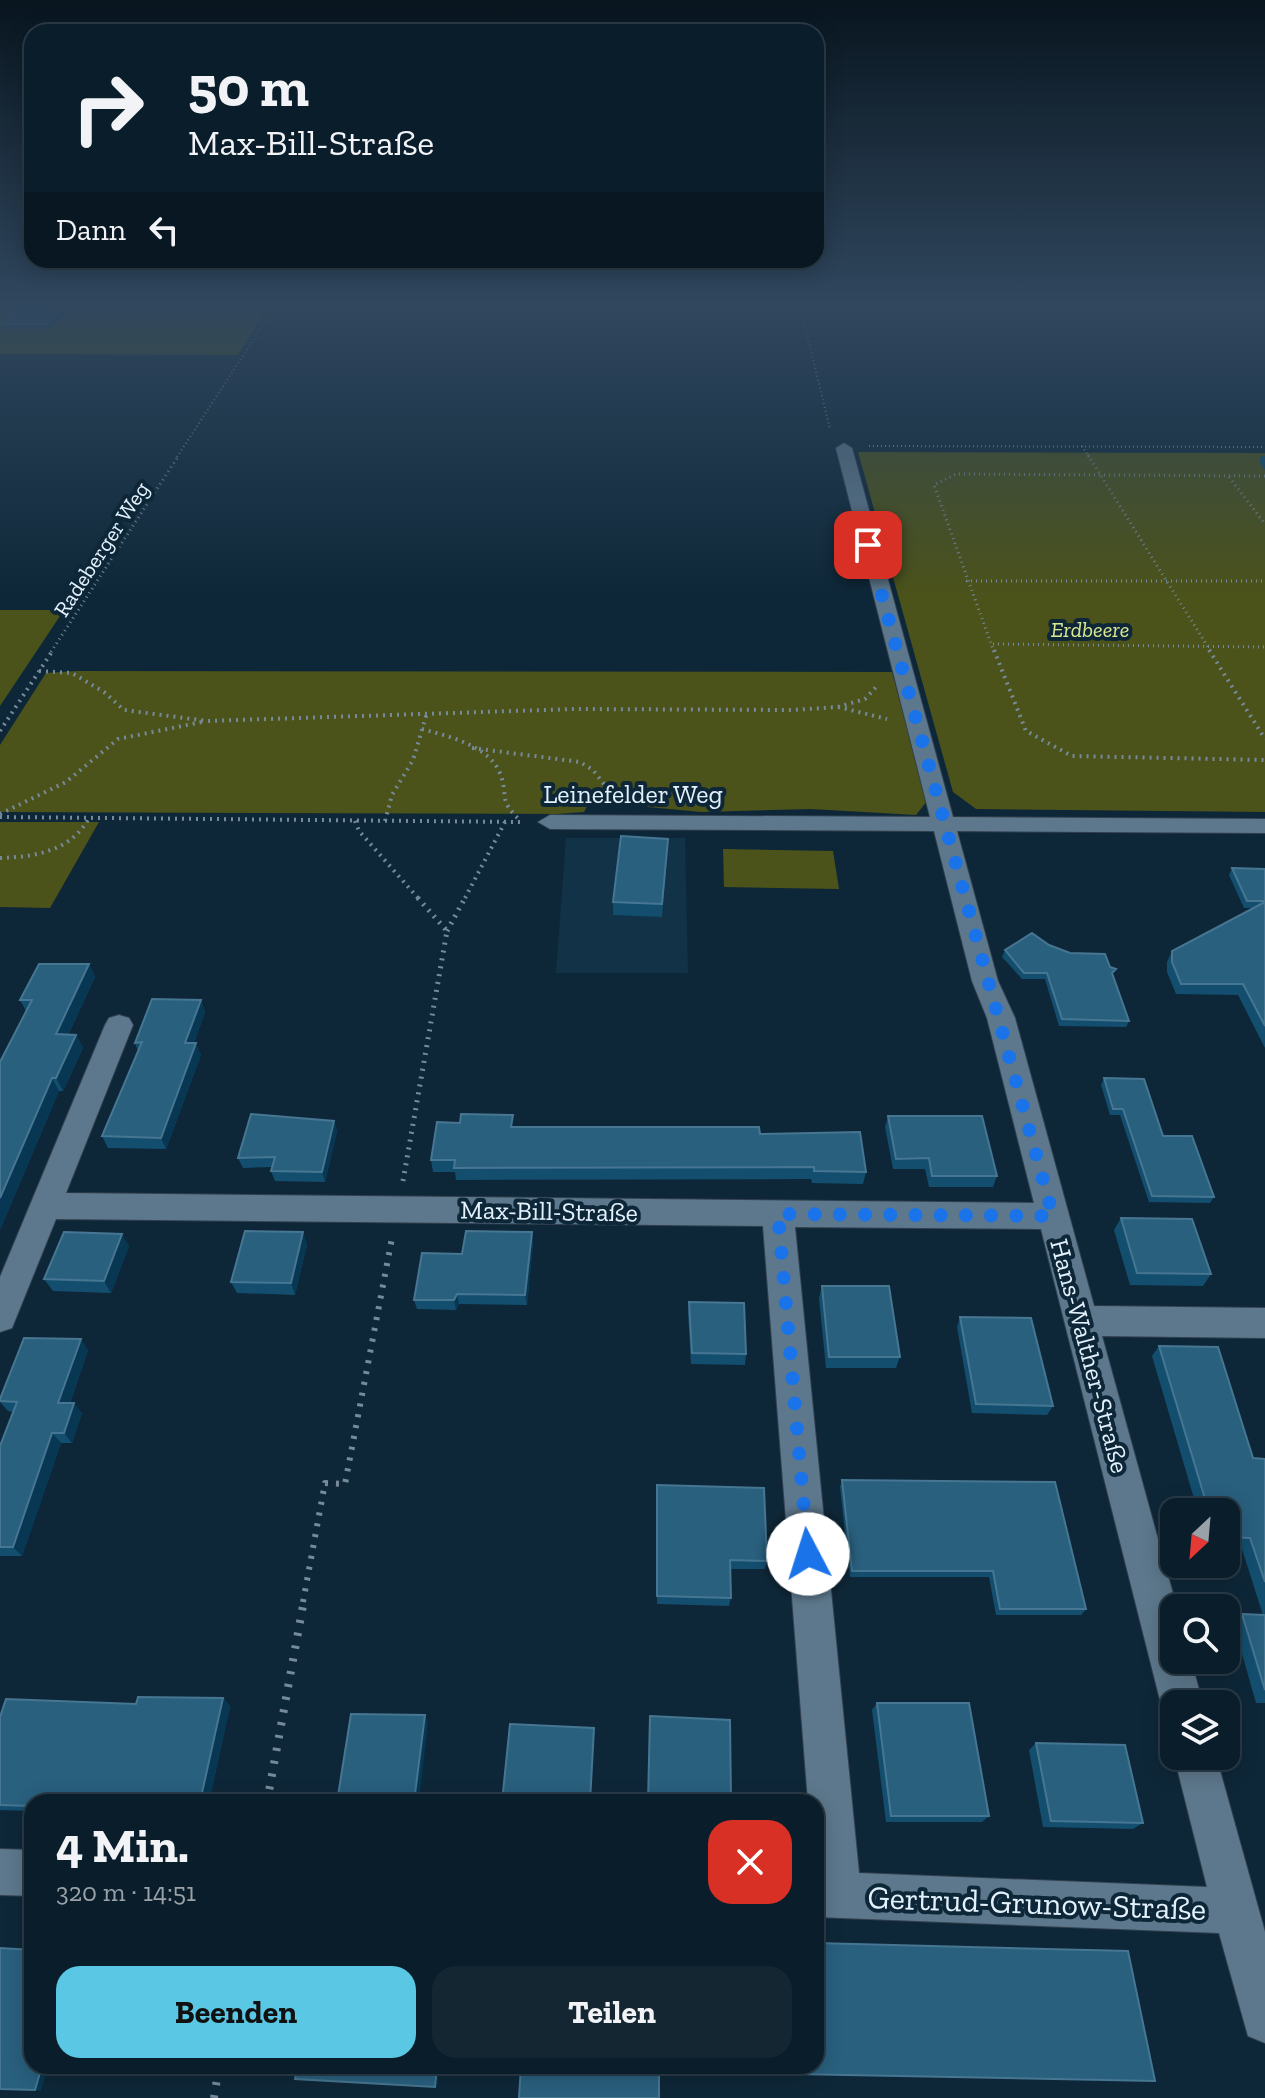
<!DOCTYPE html>
<html lang="de">
<meta charset="utf-8">
<style>
:root{--surface:#0a1d2a;--page:#132632;--text:#f1f3f6;--muted:#99a2a8;--line:#2a3b47;--accent:#5ac8e5}
body{margin:0;font-family:"Zilla Slab",serif;background:var(--page);color:var(--text);height:100vh;display:flex;flex-direction:column;font-size:30px;white-space:nowrap}
*{box-sizing:border-box;margin:0}
p{font-size:26px;color:var(--muted)}
.icon{flex:none;width:44px;height:44px;fill:none;stroke:currentColor;stroke-width:2;stroke-linecap:round;stroke-linejoin:round}
.map{position:relative;flex:1;overflow:hidden}
.drawer{position:absolute;left:24px;top:1794px;width:800px;height:280px;display:flex;flex-direction:column;background:var(--surface);border-radius:24px;box-shadow:0 4px 20px #0003,0 0 0 2px var(--line)}
.drawer>*{flex:none}
.top-card{position:absolute;left:24px;top:24px;width:800px;height:244px;border-radius:24px;box-shadow:0 4px 20px #0003,0 0 0 2px var(--line);background:#0a1d2a;color:var(--text);overflow:hidden}
.needle{width:52px;rotate:206deg}
.tools{position:absolute;left:1160px;top:1498px;display:grid;gap:16px}
.tools a{display:grid;place-items:center;width:80px;height:80px;border-radius:16px;background:var(--surface);box-shadow:0 4px 20px #0003,0 0 0 2px var(--line);font-size:40px}
.pin{position:absolute;display:grid;place-items:center;width:68px;height:68px;color:#fff;margin:-34px;border-radius:16px;box-shadow:0 4px 12px #0006}
.me{position:absolute;width:88px;margin:-44px;rotate:355deg;stroke-linejoin:round;filter:drop-shadow(0 0 6px #0008)}
.turn{display:flex;align-items:center;gap:28px;height:168px;padding:0 32px;font-size:36px}
.turn .icon{width:104px;height:104px;stroke-width:2.5}
.turn b{display:block;font-size:56px;line-height:68px}
.then{display:flex;align-items:center;height:76px;padding:0 32px;background:#0003;gap:16px;font-size:30px}
.round{display:grid;place-items:center;flex:none;width:84px;height:84px;border-radius:24px;background:var(--page)}
.headline{display:flex;align-items:center;justify-content:space-between;height:136px;padding:0 32px}
h1{font-size:48px;font-weight:800;line-height:60px}
.action{display:flex;gap:16px;margin-top:auto;padding:16px 32px}
.action a{flex:1;height:92px;border-radius:24px;background:var(--accent);color:#111;font-size:32px;font-weight:800;line-height:92px;text-align:center}
.action a+a{background:var(--page);color:var(--text)}
.map>svg:first-child{display:block}
.built{fill:#113247}
.green{fill:#4b521a}
.lines{fill:none;stroke-linecap:round;stroke-linejoin:round}
.street-casing{stroke:#324150;stroke-width:2}
.path-far5{stroke:#778a99;stroke-width:2;stroke-dasharray:1 3;stroke-linecap:butt}
.path-far4{stroke:#778a99;stroke-width:3;stroke-dasharray:1 4;stroke-linecap:butt}
.path-far3{stroke:#778a99;stroke-width:4;stroke-dasharray:2 5;stroke-linecap:butt}
.path-far2{stroke:#778a99;stroke-width:5;stroke-dasharray:2 6;stroke-linecap:butt}
.path-far1{stroke:#778a99;stroke-width:6;stroke-dasharray:3 8;stroke-linecap:butt}
.path{stroke:#778a99;stroke-width:8;stroke-dasharray:3 10;stroke-linecap:butt}
.street{fill:#5d788c;fill-rule:evenodd}
.wall{fill:#134e6f}
.shaded-wall{fill:#073752}
.building{fill:#29607e;stroke:#467692;stroke-width:2}
.route{stroke:#1a73e8;stroke-width:14;stroke-dasharray:0 25.2}
.labels{text-anchor:middle;stroke-width:8;stroke-linejoin:round;paint-order:stroke}
.far-street-label{font-size:22px;fill:#e3f1fd;stroke:#0e2738}
.far-park-label{font-size:22px;font-style:italic;fill:#d9e891;stroke:#0e2738}
.street-label{font-size:26px;fill:#e3f1fd;stroke:#0e2738}
.near-street-label{font-size:32px;fill:#e3f1fd;stroke:#0e2738}
</style>
<div class="map">
<svg width="1265" height="2098" viewBox="0 0 1265 2098">
<rect width="100%" height="100%" fill="#0e2738"/>
<!-- built -->
<path class="built" d="M566 838H685L688 973H556Z"/>
<!-- green -->
<path class="green" d="M0 302H271L238 355 0 354Z
M858 452 1265 453V812L976 809 953 792Z
M0 610H64L0 706Z
M76 671 892 672 927 801 916 815 811 809 701 812 648 807 618 798H592L584 812 557 814 0 812V745L46 673Z
M0 822H99L50 908 0 907Z
M723 849 833 851 839 889 724 887Z"/>
<g class="lines">
<!-- street casing -->
<g class="street-casing">
<path id="street" d="M844 443 852 448 953 817 1265 819V833L957 831 998 981 1015 1018 1094 1306 1265 1308V1338L1102 1336 1177 1608 1174 1660H1191L1203 1704H1174V1722L1167 1719 1161 1704 1041 1229 795 1227 859 1873 1207 1887 1174 1756H1216L1265 1932V2043L1248 2036 1219 1933 816 1917V1802H808L763 1226 56 1219 12 1328 0 1332V1277L105 1025 109 1018 119 1015 129 1018 133 1025 66 1193 1034 1203 987 1018 972 981 934 831 550 829 538 822 550 815 930 817 836 448Z
M0 1849 32 1850V1896L0 1895Z"/>
</g>
<!-- path-far5 -->
<path class="path-far5" d="M799 302 830 429
M869 446 1265 447
M1082 446 1089 457
M177 457 278 302"/>
<!-- path-far4 -->
<path class="path-far4" d="M1088 455 1211 652
M1229 477 1265 524
M966 581H1265
M993 644 1265 647
M51 652 179 455
M994 652 934 485 956 474 1265 476"/>
<!-- path-far3 -->
<path class="path-far3" d="M994 650 1026 731 1072 756 1265 760
M1209 650 1265 739
M39 671 72 673 104 692 124 710 207 721 574 709 792 710 838 707 865 699 878 685
M838 707 887 719
M422 729C447 736 487 745 499 771 510 795 496 799 521 821
M0 731 53 650
M472 748 580 762 593 770 614 797
M0 814 66 782 118 739 202 722
M0 817 521 822
M355 821 359 831 418 898
M385 821 392 795 413 760 427 713
M0 858C35 857 71 851 89 818
M465 898 505 822"/>
<!-- path-far2 -->
<path class="path-far2" d="M447 931 466 896
M403 1181 447 931 416 896"/>
<!-- path-far1 -->
<path class="path-far1" d="M303 1602 325 1483 345 1484 392 1238"/>
<!-- path -->
<path class="path" d="M267 1802 304 1600
M214 2098 219 2066"/>
<!-- street -->
<use href="#street" class="street"/>
</g>
<!-- wall -->
<path class="wall" d="M22 302H77L48 329H4L2 324Z
M1261 456H1265V470L1259 462Z
M667 851 662 917 613 915V902Z
M1232 868 1265 869V1048L1238 995 1176 994 1167 972V962L1172 951 1254 908H1244L1229 875Z
M1049 945 1113 975 1129 1021 1126 1027 1059 1026 1045 979H1022L1002 957 1005 950Z
M89 964 95 977 68 1035H76L83 1048 63 1091H59L0 1230V1062L26 1011 20 1000Z
M201 1000 205 1012 194 1043 201 1055 166 1149 108 1148 102 1136 138 1051 135 1043Z
M1104 1078 1163 1136 1214 1197 1210 1203 1149 1202 1120 1115H1110L1101 1085Z
M888 1116 997 1176 993 1187H929L925 1169H893L885 1127Z
M334 1121 337 1131 325 1182 275 1181 271 1171 272 1167 243 1168 238 1158Z
M514 1127 760 1134 866 1172 863 1184 812 1183 811 1179 456 1180 455 1172H433L431 1160Z
M1121 1218 1211 1274 1203 1286 1130 1285 1114 1230Z
M532 1232 533 1243 527 1305 459 1304 456 1310 417 1309 414 1300 462 1254Z
M307 1244 295 1295 237 1293 231 1282Z
M129 1246 111 1293 53 1291 44 1279Z
M822 1286 900 1357 896 1368H826L819 1298Z
M689 1302 746 1354 745 1365 691 1364 688 1313Z
M960 1317 1053 1406 1047 1415 972 1413 957 1327Z
M1159 1346 1253 1458 1265 1459V1703H1256L1233 1622 1242 1614 1263 1615 1241 1546H1226V1512H1198L1152 1356Z
M88 1350 70 1403 82 1413 72 1443H61L22 1556H0V1446L13 1412 8 1411 0 1402V1399Z
M842 1480 1086 1609 1081 1615H996L989 1577H850L840 1487Z
M657 1485 767 1561 765 1569H730L731 1598 729 1606 657 1604Z
M223 1698 230 1706 209 1802H32V1811L0 1810V1717L136 1704Z
M877 1703 989 1816 982 1822H886L872 1710Z
M1036 1743 1143 1823 1133 1829 1043 1827 1029 1750Z"/>
<!-- shaded-wall -->
<path class="shaded-wall" d="M71 302H77L48 329 47 324Z
M89 964 95 977 62 1047 56 1034Z
M201 1000 205 1012 190 1055 185 1043Z
M76 1035 83 1048 63 1091 56 1078Z
M196 1043 201 1055 166 1149 161 1138Z
M52 1078 59 1091 0 1230V1198Z
M334 1121 337 1131 325 1182 322 1172Z
M303 1232 307 1244 295 1295 291 1283Z
M532 1232 533 1243 527 1305 525 1295Z
M122 1234 129 1246 111 1293 104 1281Z
M457 1294 459 1304 456 1310 454 1300Z
M81 1339 88 1350 66 1413 58 1403Z
M74 1403 82 1413 72 1443 64 1433Z
M52 1433 61 1443 22 1556 13 1547Z
M223 1698 230 1706 209 1802H200Z
M425 1715 428 1723 419 1802H414Z
M42 2066H48L41 2091 35 2090Z
M437 2066H439L437 2087H435Z"/>
<!-- building -->
<path class="building" d="M22 302H71L47 324H2Z
M621 836 668 839 662 904 613 902Z
M1232 868 1265 869V901H1247Z
M1265 902V1026L1243 984H1181L1172 962V951Z
M1032 933 1049 945 1070 953 1105 954 1110 967 1116 969 1112 973 1129 1021 1062 1019 1047 973H1024L1005 950Z
M39 964H89L56 1034 76 1035 56 1078H52L0 1198V1062L32 1000H20Z
M152 999 201 1000 185 1043H196L161 1138 102 1136 142 1042 135 1043Z
M1104 1078 1144 1079 1163 1136H1192L1214 1197 1152 1196 1123 1109H1113Z
M251 1114 334 1121 322 1172 271 1171 275 1157 238 1158Z
M461 1114 513 1115 511 1127H759L760 1134 860 1132 866 1172 814 1171V1167L454 1168 455 1160H431L437 1122 460 1123Z
M888 1116H982L997 1176H932L929 1158 896 1159Z
M1121 1218 1192 1219 1211 1274 1137 1273Z
M245 1231 303 1232 291 1283 231 1282Z
M466 1231 532 1232 525 1295 457 1294 454 1300H414L422 1253 462 1254Z
M64 1232 122 1234 104 1281 44 1279Z
M822 1286H889L900 1357H829Z
M689 1302 744 1303 746 1354 692 1353Z
M960 1317 1031 1318 1053 1406 976 1404Z
M24 1338 81 1339 58 1403H74L64 1433H52L13 1547H0V1446L17 1402 0 1401V1399Z
M1159 1346 1218 1347 1253 1458 1265 1459V1582L1250 1538 1226 1537V1512H1209Z
M842 1480 1055 1482 1086 1609H1000L993 1571H852Z
M657 1485 764 1488 767 1561 730 1560 731 1598 657 1596Z
M1242 1614 1265 1615V1690Z
M138 1697 223 1698 200 1802H32V1806L0 1805V1717L6 1699 136 1704Z
M877 1703H969L989 1816H891Z
M351 1714 425 1715 414 1802H337Z
M650 1716 730 1720 731 1802H648Z
M510 1724 594 1728 590 1802H502Z
M1036 1743 1125 1745 1143 1823 1051 1821Z
M816 1943 1128 1951 1155 2081 794 2074 793 2066H816Z
M0 1948 32 1950V2066H42L35 2090 0 2089Z
M298 2066H437L435 2087 295 2079Z
M521 2066H659V2098H519Z"/>
<!-- sky -->
<linearGradient id="sky" x2="0" y2="1"><stop stop-color="#08151f"/><stop offset="0.51" stop-color="#30475e"/><stop offset="1" stop-color="#30475e" stop-opacity="0"/></linearGradient>
<rect width="1265" height="596" fill="url(#sky)"/>
<g class="lines">
<!-- route -->
<path class="route" d="M808 1554 778 1214 1053 1216 868 545"/>
</g>
<g class="labels">
<!-- far-street labels -->
<g class="far-street-label">
<text transform="translate(101 549) rotate(-57)" y="8">Radeberger Weg</text>
</g>
<!-- far-park labels -->
<g class="far-park-label">
<text x="1090" y="637">Erdbeere</text>
</g>
<!-- street labels -->
<g class="street-label">
<text x="633" y="803">Leinefelder Weg</text>
<text transform="translate(549 1211) rotate(1)" y="9">Max-Bill-Straße</text>
<text transform="translate(1090 1356) rotate(75)" y="9">Hans-Walther-Straße</text>
</g>
<!-- near-street labels -->
<g class="near-street-label">
<text transform="translate(1037 1903) rotate(2)" y="11">Gertrud-Grunow-Straße</text>
</g>
</g>
</svg>
<div class="tools">
<a><svg class="needle" viewBox="-14 -14 28 28"><path d="M0-13l5 13h-10z" fill="#e53935"/><path d="M0 13l5-13h-10z" fill="#99a2a8"/></svg></a>
<a><svg class="icon" aria-label="search" viewBox="0 0 24 24"><circle cx="10" cy="10" r="6"/><path d="M15 15l6 6"/></svg></a>
<a><svg class="icon" aria-label="layers" viewBox="0 0 24 24"><path d="M12 4l9 5-9 5-9-5zM3 14l9 5 9-5"/></svg></a>
</div>
<div class="pin" style="left:868px;top:545px;background:#d93025"><svg class="icon" aria-label="arrive" viewBox="0 0 24 24"><path d="M6 21V4h12l-3 4 3 4H6"/></svg></div>
<svg class="me" style="left:808px;top:1554px" viewBox="-20 -20 40 40"><circle r="19" fill="#fff"/><path d="M0-13L10 11 0 6-10 11z" fill="#1a73e8"/></svg>
<div class="top-card">
<div class="turn"><svg class="icon" aria-label="right" viewBox="0 0 24 24"><path d="M7 20v-9h11M14 6l5 5-5 5"/></svg><div><b>50 m</b>Max-Bill-Straße</div></div>
<div class="then">Dann<svg class="icon" aria-label="left" viewBox="0 0 24 24"><path d="M17 20v-9H6M10 6l-5 5 5 5"/></svg></div>
</div>
<section class="drawer">
<div class="headline"><div><h1>4 Min.</h1><p>320 m · 14:51</p></div><a class="round" style="background:#d93025;color:#fff"><svg class="icon" aria-label="close" viewBox="0 0 24 24"><path d="M6 6l12 12M18 6L6 18"/></svg></a></div>
<div class="action"><a>Beenden</a><a>Teilen</a></div>
</section>
</div>
